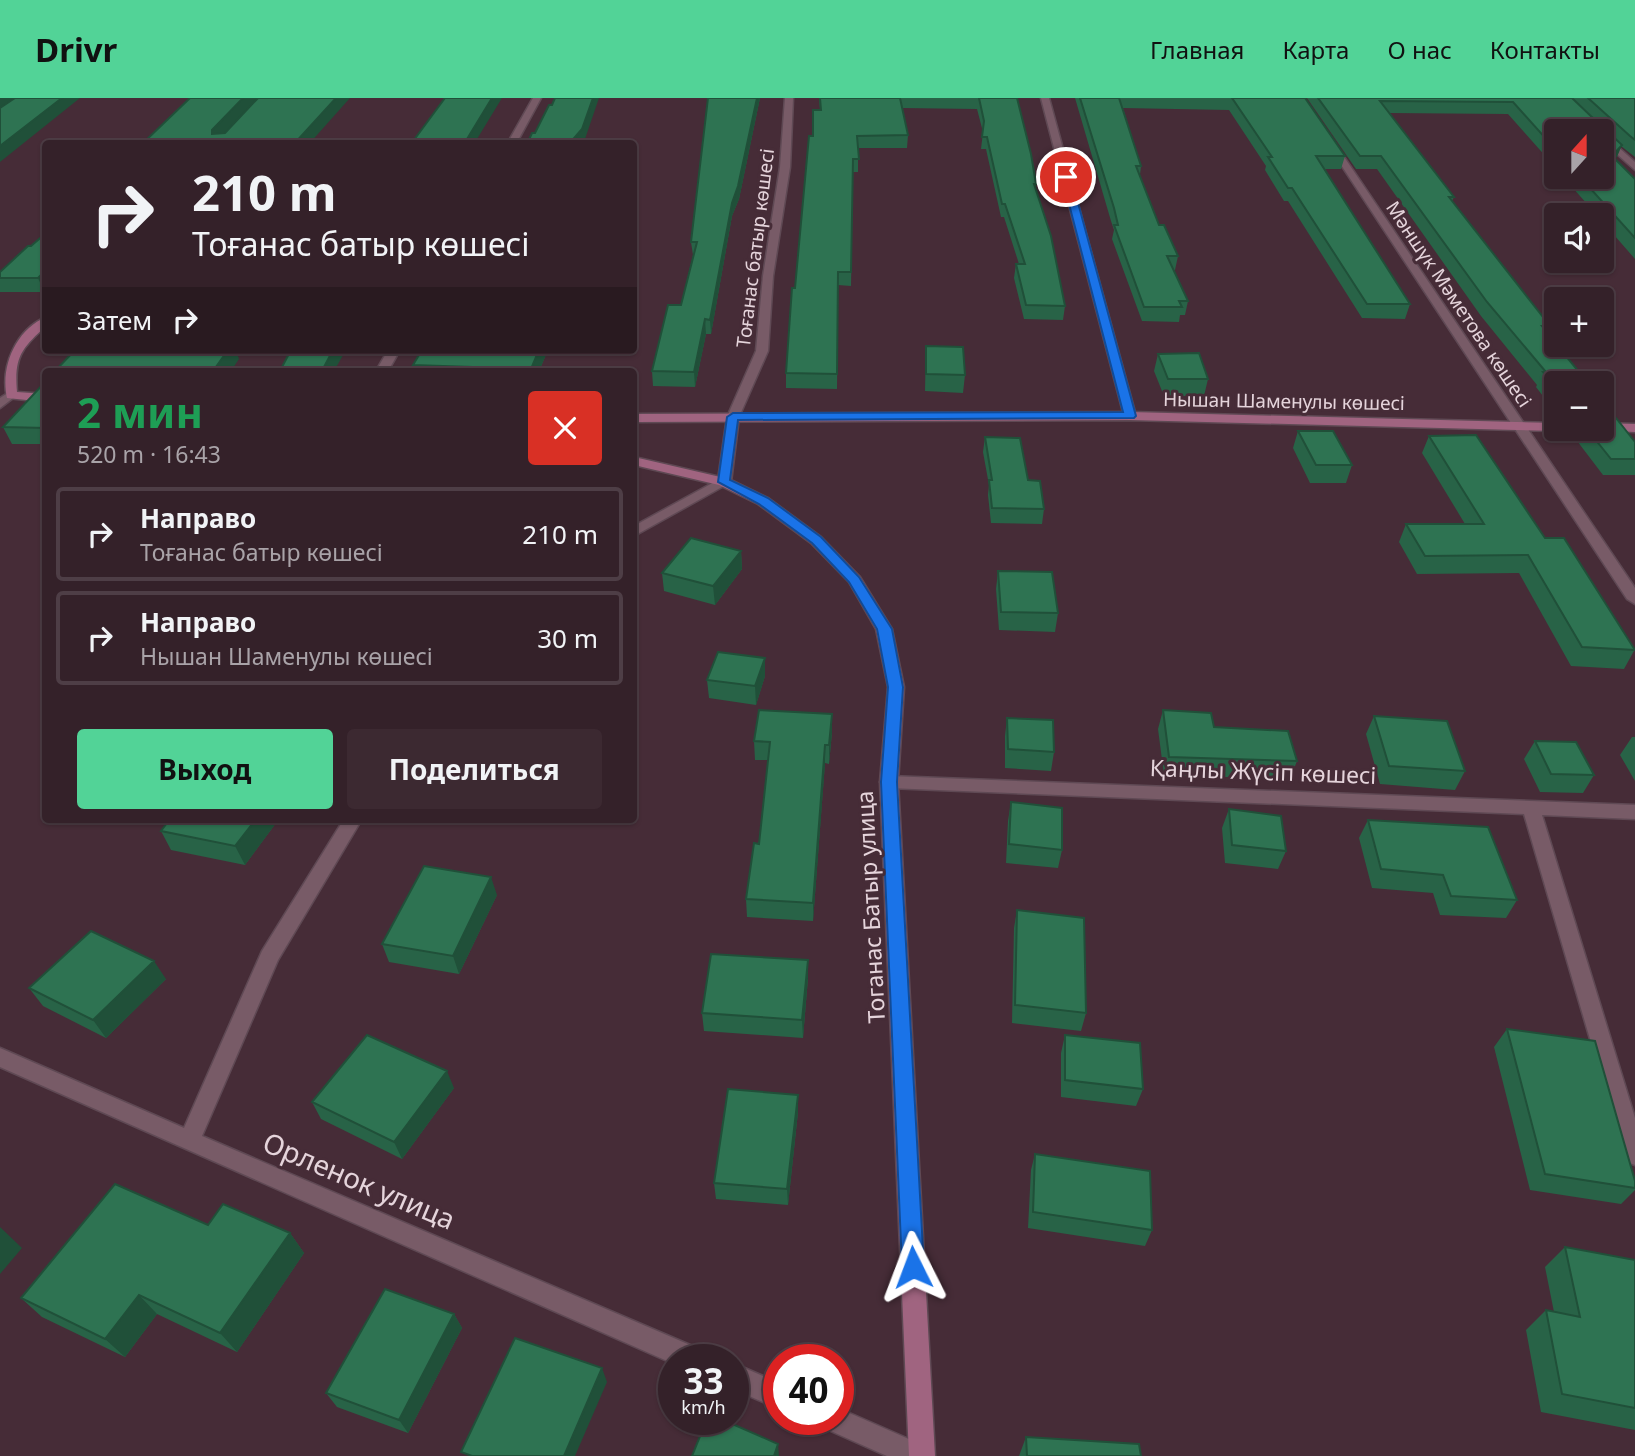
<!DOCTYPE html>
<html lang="ru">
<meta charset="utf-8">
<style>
:root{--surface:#342129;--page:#3c2931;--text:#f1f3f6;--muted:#a9a3a8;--line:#4e3e46;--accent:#52d397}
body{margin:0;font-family:"Noto Sans",sans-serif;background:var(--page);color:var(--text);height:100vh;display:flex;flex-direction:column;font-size:26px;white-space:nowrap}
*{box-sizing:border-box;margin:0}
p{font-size:23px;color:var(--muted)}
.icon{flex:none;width:38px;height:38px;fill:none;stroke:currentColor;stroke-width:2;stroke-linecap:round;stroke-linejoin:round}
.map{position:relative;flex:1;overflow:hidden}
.side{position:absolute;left:42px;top:270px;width:595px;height:455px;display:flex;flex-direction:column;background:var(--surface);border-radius:7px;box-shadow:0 2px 5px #0004,0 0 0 2px var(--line)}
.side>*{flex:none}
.hud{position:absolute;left:42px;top:42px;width:595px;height:214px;border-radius:7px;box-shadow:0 2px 5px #0004,0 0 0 2px var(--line);background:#342129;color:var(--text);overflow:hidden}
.needle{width:46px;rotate:21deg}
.tools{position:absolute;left:1544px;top:21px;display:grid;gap:14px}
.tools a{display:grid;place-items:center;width:70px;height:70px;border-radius:7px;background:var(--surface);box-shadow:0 2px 5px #0004,0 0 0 2px var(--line);font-size:35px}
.speed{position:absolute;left:658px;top:1246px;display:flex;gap:14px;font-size:35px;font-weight:700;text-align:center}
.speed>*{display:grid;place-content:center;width:91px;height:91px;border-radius:50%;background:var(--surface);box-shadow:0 2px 5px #0004,0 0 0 2px var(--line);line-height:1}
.speed small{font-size:18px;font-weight:400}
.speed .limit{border:10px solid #d22;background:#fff;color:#111}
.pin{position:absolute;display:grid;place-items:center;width:60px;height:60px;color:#fff;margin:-30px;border:4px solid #fff;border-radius:50%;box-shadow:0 2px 7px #0007}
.me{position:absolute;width:77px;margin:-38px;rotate:357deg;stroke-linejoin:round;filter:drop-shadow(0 0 5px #0008)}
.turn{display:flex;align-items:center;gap:24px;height:147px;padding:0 35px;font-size:32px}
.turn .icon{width:91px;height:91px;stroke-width:2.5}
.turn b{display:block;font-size:49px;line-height:60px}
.then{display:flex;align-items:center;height:66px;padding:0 35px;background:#0003;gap:14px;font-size:26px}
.round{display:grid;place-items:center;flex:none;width:74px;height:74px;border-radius:7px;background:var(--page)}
.overview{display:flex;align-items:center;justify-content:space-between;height:119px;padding:0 35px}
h1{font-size:42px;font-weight:700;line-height:52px;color:#1e9e55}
.cta{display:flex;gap:14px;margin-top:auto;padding:14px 35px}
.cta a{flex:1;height:80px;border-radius:7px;background:var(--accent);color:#111;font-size:28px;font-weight:700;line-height:80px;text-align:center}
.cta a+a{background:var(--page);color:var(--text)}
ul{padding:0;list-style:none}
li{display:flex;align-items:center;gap:21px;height:94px;margin:0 14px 10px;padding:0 21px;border:4px solid var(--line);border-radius:7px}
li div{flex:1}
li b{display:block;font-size:26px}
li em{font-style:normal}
header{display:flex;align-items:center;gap:42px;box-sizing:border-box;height:98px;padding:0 35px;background:var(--accent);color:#111}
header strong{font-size:33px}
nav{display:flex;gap:38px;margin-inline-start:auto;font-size:24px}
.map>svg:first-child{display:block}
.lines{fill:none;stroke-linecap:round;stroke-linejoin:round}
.street-casing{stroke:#5f4954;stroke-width:3}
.secondary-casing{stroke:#5f4954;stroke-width:3}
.street{fill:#785b67;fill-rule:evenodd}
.secondary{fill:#a06480;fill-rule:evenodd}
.wall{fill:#286347}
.shaded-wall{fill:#205039}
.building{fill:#2e7352;stroke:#205039;stroke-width:2}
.route{fill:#1a73e8;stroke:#114b97;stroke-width:2}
.labels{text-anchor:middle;stroke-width:6;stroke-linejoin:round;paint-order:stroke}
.far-street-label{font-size:19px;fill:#e5d4db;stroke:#462c37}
.street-label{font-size:23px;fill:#e5d4db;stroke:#462c37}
.near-street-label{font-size:28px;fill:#e5d4db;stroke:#462c37}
</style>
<header>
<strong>Drivr</strong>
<nav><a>Главная</a><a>Карта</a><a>О нас</a><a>Контакты</a></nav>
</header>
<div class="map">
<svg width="1635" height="1358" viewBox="0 0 1635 1358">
<rect width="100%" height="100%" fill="#462c37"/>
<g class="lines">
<!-- street casing -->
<g class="street-casing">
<path id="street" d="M533 0H541L516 46H507Z
M785 0H793L790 69 773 178 768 253 739 319 731 384 634 438V428L718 382 727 319 756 253 763 178 780 69Z
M1041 0H1049L1136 318 1134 321H1126L1124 318Z
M1601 34 1635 64V72L1601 42Z
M1327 42 1334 44 1635 490V506L1627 501 1326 44Z
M388 252H400L388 273H376Z
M11 293 17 297 0 310V300Z
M889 678 1635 707V721L1542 717 1635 1020V1067L1627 1064 1624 1057 1524 716 889 690 883 688 880 684 883 680Z
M344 721H362L278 862 202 1038 704 1253 708 1262H674V1266L0 969V950L184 1030 262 853Z
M733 1265 779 1285V1311L733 1291Z
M838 1310 927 1349 931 1358H887L824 1330 820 1321H838Z"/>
</g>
<!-- secondary casing -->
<g class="secondary-casing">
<path id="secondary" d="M46 219V228C21 251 14 259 17 294L46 296V304L7 300C0 268 16 232 46 219Z
M1130 314 1556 325V331H1561L1556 333 1130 322 634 324V316Z
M1601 325 1635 326V334L1596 332 1601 331Z
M634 359 729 381 768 400 821 439 860 479 892 531 904 589 898 684 935 1358H909L880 684 888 589 876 531 849 484 811 445 758 406 719 387 634 367Z"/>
</g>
<!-- street -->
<use href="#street" class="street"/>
<!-- secondary -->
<use href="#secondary" class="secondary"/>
</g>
<!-- wall -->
<path class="wall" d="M708 0H760L739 101 732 118 711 236H706L695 289 653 288 652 273 681 207 693 157 691 144Z
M819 0H1017L1036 86 1035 90 1065 208 1063 222 1024 221 1014 180 1016 166H1019L1004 119H1001L986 51H981L983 34 977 11 902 10 908 37 907 50H858V74H853L851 188 838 187 837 291 786 290V275L795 190 813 38 820 12Z
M1075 0H1305L1345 58 1341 71H1325L1410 206 1405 221 1362 220 1288 103H1284L1265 72 1266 68 1229 12 1123 10 1141 68 1140 77 1159 127 1178 158 1175 172H1174L1188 203 1185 217H1180L1179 224 1142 223 1112 141 1114 132 1111 123Z
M1307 0H1635V59L1621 48 1615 61 1635 81V161L1601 122V117H1597L1563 79H1601L1556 33V70L1508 16 1389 15 1454 99 1452 103 1550 228 1547 234 1556 285V315L1536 289 1537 287 1481 218 1377 71H1356Z
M31 148 44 194H0V180Z
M926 248 965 277 963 295 925 293Z
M291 252 334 273H283L282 269Z
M548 252 539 273H415L413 267Z
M1158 256 1208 281 1204 298H1164L1154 273Z
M46 283V346H12L3 329Z
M1602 319 1635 344V377H1603L1568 331H1601Z
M1298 333 1352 367 1346 385H1310L1293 350Z
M1429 338 1545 440 1635 551 1624 571 1571 568 1519 475 1417 476 1399 444 1406 426H1465L1422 355Z
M985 339 1028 382 1044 411 1042 426 991 425 988 397 989 387 983 354Z
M741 453 742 471 715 507 664 493 662 475Z
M998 473 1058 515 1055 534 999 532 996 491Z
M765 578 756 607 709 600 707 582Z
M1163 612 1214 629 1297 663 1290 681 1164 677 1158 631Z
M832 616V634L829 666 825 665 813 823 747 819 746 801 759 746 768 662H755L754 643Z
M1374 618 1465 673 1455 692 1380 686 1366 636Z
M1007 620 1054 654 1051 673 1005 670V638Z
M1632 639H1635V683L1620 657Z
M1535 643 1594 677 1583 695 1540 694 1524 661Z
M1011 704 1062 752 1058 770 1006 765 1008 723Z
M1229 711 1286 753 1278 771 1225 765 1222 730Z
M1368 722 1517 802 1506 820 1440 817 1433 795 1372 790 1359 740Z
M276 725 245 767 171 752 161 733Z
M497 797 459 876 389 864 382 846Z
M1017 812 1086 915 1081 933 1012 925 1014 830Z
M808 880 803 940 704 933 702 915Z
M166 881 106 940 43 908 29 890Z
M1507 931 1635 1083V1092L1621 1106 1530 1092 1494 949Z
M1065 937 1143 991 1136 1008 1061 999V955Z
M454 990 402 1061 321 1021 312 1004Z
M798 997V1014L788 1107 716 1101 714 1085Z
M1035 1056 1152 1132 1145 1148 1028 1130 1031 1072Z
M208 1127 290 1135 304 1155 237 1254 157 1216 125 1259 42 1219 21 1200Z
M1565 1149 1635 1162V1332L1541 1314 1526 1232 1546 1212 1554 1214 1545 1169Z
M454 1216 462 1230 408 1335 337 1309 326 1295Z
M1026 1339 1141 1358H1019Z"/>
<!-- shaded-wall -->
<path class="shaded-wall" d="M0 0H17L0 12Z
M62 0H80L0 64V48Z
M243 0H258L216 46 212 36V32Z
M336 0H350L309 46H294Z
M492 0H502L474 46H464Z
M593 0H599L584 44 582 46H569Z
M757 0H760L739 101 732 118 711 236 710 222 732 105Z
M1622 47 1617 59 1606 71 1612 58Z
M46 172V193L44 194 38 180Z
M705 221 706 236 695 289 694 274Z
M228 252H236L239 261 231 273H213Z
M333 252H346L334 273H325L324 269Z
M539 252H548L539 273H532L531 271Z
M636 383 638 401 634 405V386Z
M741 453 742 471 715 507 713 488Z
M765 560V578L756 607 755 588Z
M832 616V634L829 666V647Z
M825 647V665L813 823V805Z
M256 721H274L276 725 245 767 235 748Z
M491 779 497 797 459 876 453 858Z
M808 862V880L803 940 802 922Z
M154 863 166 881 106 940 93 922Z
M447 973 454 990 402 1061 394 1044Z
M798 997V1014L788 1107 787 1091Z
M0 1129 22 1150 0 1176Z
M290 1135 304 1155 237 1254 220 1235Z
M139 1197 157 1216 125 1259 105 1241Z
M454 1216 462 1230 408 1335 399 1322Z
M602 1270 607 1284 575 1358H564Z
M778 1346 779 1358H774Z"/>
<!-- building -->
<path class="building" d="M15 0H62L0 48V10Z
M190 0H243L212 32V36L225 35 258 0H336L294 46H142Z
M445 0H492L464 46H411Z
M555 0H593L582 31 569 46H527L532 35H535L549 7H552Z
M708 0H757L738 88 732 105 710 222 705 221 694 274 652 273 668 207H681L697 144H691Z
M820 0H900L908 37 857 38 859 61H853L851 174H838L837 276 786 275 792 190H795L809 38H813V12H821Z
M979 0H1017L1031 56 1036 86H1034L1051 138 1065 208 1026 207 1016 166H1025L1005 106H1002L987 39H982L984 23Z
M1080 0H1119L1141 68H1136L1159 127H1164L1178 158H1167L1188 203H1179L1182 209H1144L1114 127H1118L1114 110Z
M1232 0H1305L1345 58H1316L1410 206H1367L1292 90H1288L1268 59H1272Z
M1318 0H1572L1595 22 1604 23 1605 31 1622 47 1612 58 1635 81V140L1580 79H1601V33H1556V52L1513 4 1380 3 1454 99H1449L1550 228H1542L1556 245V247H1557L1588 285H1556V291L1543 274H1546L1487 204 1381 58H1360Z
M1588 0H1635V42L1630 38Z
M46 135V172L38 180H0V174L28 148H31Z
M926 248 963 249 965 277 926 276Z
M75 252H228L213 273H55Z
M291 252H333L324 269H282Z
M422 252H539L531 271 413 267Z
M1199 255 1208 281H1168L1158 256Z
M46 283V330L3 329Z
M1601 301 1607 308 1602 319 1616 320 1635 344V361H1611L1587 331H1601Z
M1298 333H1333L1352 367H1316Z
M1476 337 1545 440H1564L1635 552 1582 549 1528 457 1425 458 1406 426H1484L1429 338Z
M985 339 1020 340 1028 382 1040 383 1044 411 992 410 989 382H992Z
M691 440 741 453 713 488 662 475Z
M998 473 1052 474 1058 515 1001 514Z
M718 554 765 560 755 588 707 582Z
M759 612 832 616 829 647H825L813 805 746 801 754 745 759 746 770 644 754 643Z
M1163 612 1211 615 1214 629 1288 633 1297 663 1169 659Z
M1374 618 1447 623 1465 673 1389 668Z
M1007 620 1053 622 1054 654 1008 651Z
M1535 643 1576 644 1594 677 1551 676Z
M1011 704 1062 710V752L1009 746Z
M1229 711 1281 718 1286 753 1232 747Z
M170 721H256L235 748 161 733Z
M1368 722 1488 729 1517 802 1451 798 1443 777 1381 771Z
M424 768 491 779 453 858 382 846Z
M1017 812 1084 820 1086 915 1015 907Z
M91 833 154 863 93 922 29 890Z
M711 856 808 862 802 922 702 915Z
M1507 931 1595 943 1635 1083V1090L1545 1076Z
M367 937 447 973 394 1044 312 1004Z
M1065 937 1140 945 1143 991 1065 982Z
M728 991 798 997 787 1091 714 1085Z
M1035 1056 1150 1073 1152 1132 1033 1114Z
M115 1086 208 1127 223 1106 290 1135 220 1235 139 1197 105 1241 21 1200Z
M1565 1149 1635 1162V1310L1562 1296 1546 1212 1580 1219Z
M385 1191 454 1216 399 1322 326 1295Z
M515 1240 602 1270 564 1358H472L461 1354Z
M707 1321H721L778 1346 774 1358H692Z
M1026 1339 1139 1346 1141 1358H1027Z"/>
<!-- route -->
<path class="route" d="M1066 77 1071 79 1136 318 1134 320 738 322 730 382 768 400 821 439 859 479 892 531 903 589 897 684 924 1169 921 1177 913 1180 905 1177 902 1169 881 684 888 589 877 531 849 484 812 445 759 406 718 384 727 319 733 315 1123 314 1062 79Z"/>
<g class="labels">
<!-- far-street labels -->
<g class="far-street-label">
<text transform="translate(755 150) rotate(-83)" y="7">Тоғанас батыр көшесі</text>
<text transform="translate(1459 206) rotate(56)" y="7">Мәншүк Мәметова көшесі</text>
<text transform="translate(1284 303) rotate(1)" y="7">Нышан Шаменулы көшесі</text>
</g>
<!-- street labels -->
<g class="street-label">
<text transform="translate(1263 674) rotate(2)" y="8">Қаңлы Жүсіп көшесі</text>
<text transform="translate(871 809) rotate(-93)" y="8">Тоганас Батыр улица</text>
</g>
<!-- near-street labels -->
<g class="near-street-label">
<text transform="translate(359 1083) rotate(23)" y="10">Орленок улица</text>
</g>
</g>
</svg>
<div class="tools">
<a><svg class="needle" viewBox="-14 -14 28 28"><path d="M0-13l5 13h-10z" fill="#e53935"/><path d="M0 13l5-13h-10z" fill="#a9a3a8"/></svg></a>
<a><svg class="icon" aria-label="sound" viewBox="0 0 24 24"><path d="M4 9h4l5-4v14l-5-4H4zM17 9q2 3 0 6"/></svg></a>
<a>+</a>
<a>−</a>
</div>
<div class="speed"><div>33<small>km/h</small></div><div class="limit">40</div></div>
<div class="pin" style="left:1066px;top:79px;background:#d93025"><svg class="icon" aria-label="arrive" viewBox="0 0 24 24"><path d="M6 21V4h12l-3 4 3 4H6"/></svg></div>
<svg class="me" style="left:913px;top:1169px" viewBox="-20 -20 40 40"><path d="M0-17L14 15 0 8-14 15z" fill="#1a73e8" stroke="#fff" stroke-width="4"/></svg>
<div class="hud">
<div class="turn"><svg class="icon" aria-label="right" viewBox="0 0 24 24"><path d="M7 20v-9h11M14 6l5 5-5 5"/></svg><div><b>210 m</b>Тоғанас батыр көшесі</div></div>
<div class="then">Затем<svg class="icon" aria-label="right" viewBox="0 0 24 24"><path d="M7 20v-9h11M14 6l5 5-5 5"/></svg></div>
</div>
<section class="side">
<div class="overview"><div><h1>2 мин</h1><p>520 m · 16:43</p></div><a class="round" style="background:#d93025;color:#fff"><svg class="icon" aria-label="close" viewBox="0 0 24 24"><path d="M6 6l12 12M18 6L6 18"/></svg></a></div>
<ul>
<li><svg class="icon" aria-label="right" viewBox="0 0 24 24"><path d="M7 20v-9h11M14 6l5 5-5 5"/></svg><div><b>Направо</b><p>Тоғанас батыр көшесі</p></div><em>210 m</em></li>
<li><svg class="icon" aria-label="right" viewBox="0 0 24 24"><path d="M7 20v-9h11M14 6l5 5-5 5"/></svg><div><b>Направо</b><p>Нышан Шаменулы көшесі</p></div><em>30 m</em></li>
</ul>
<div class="cta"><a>Выход</a><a>Поделиться</a></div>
</section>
</div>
